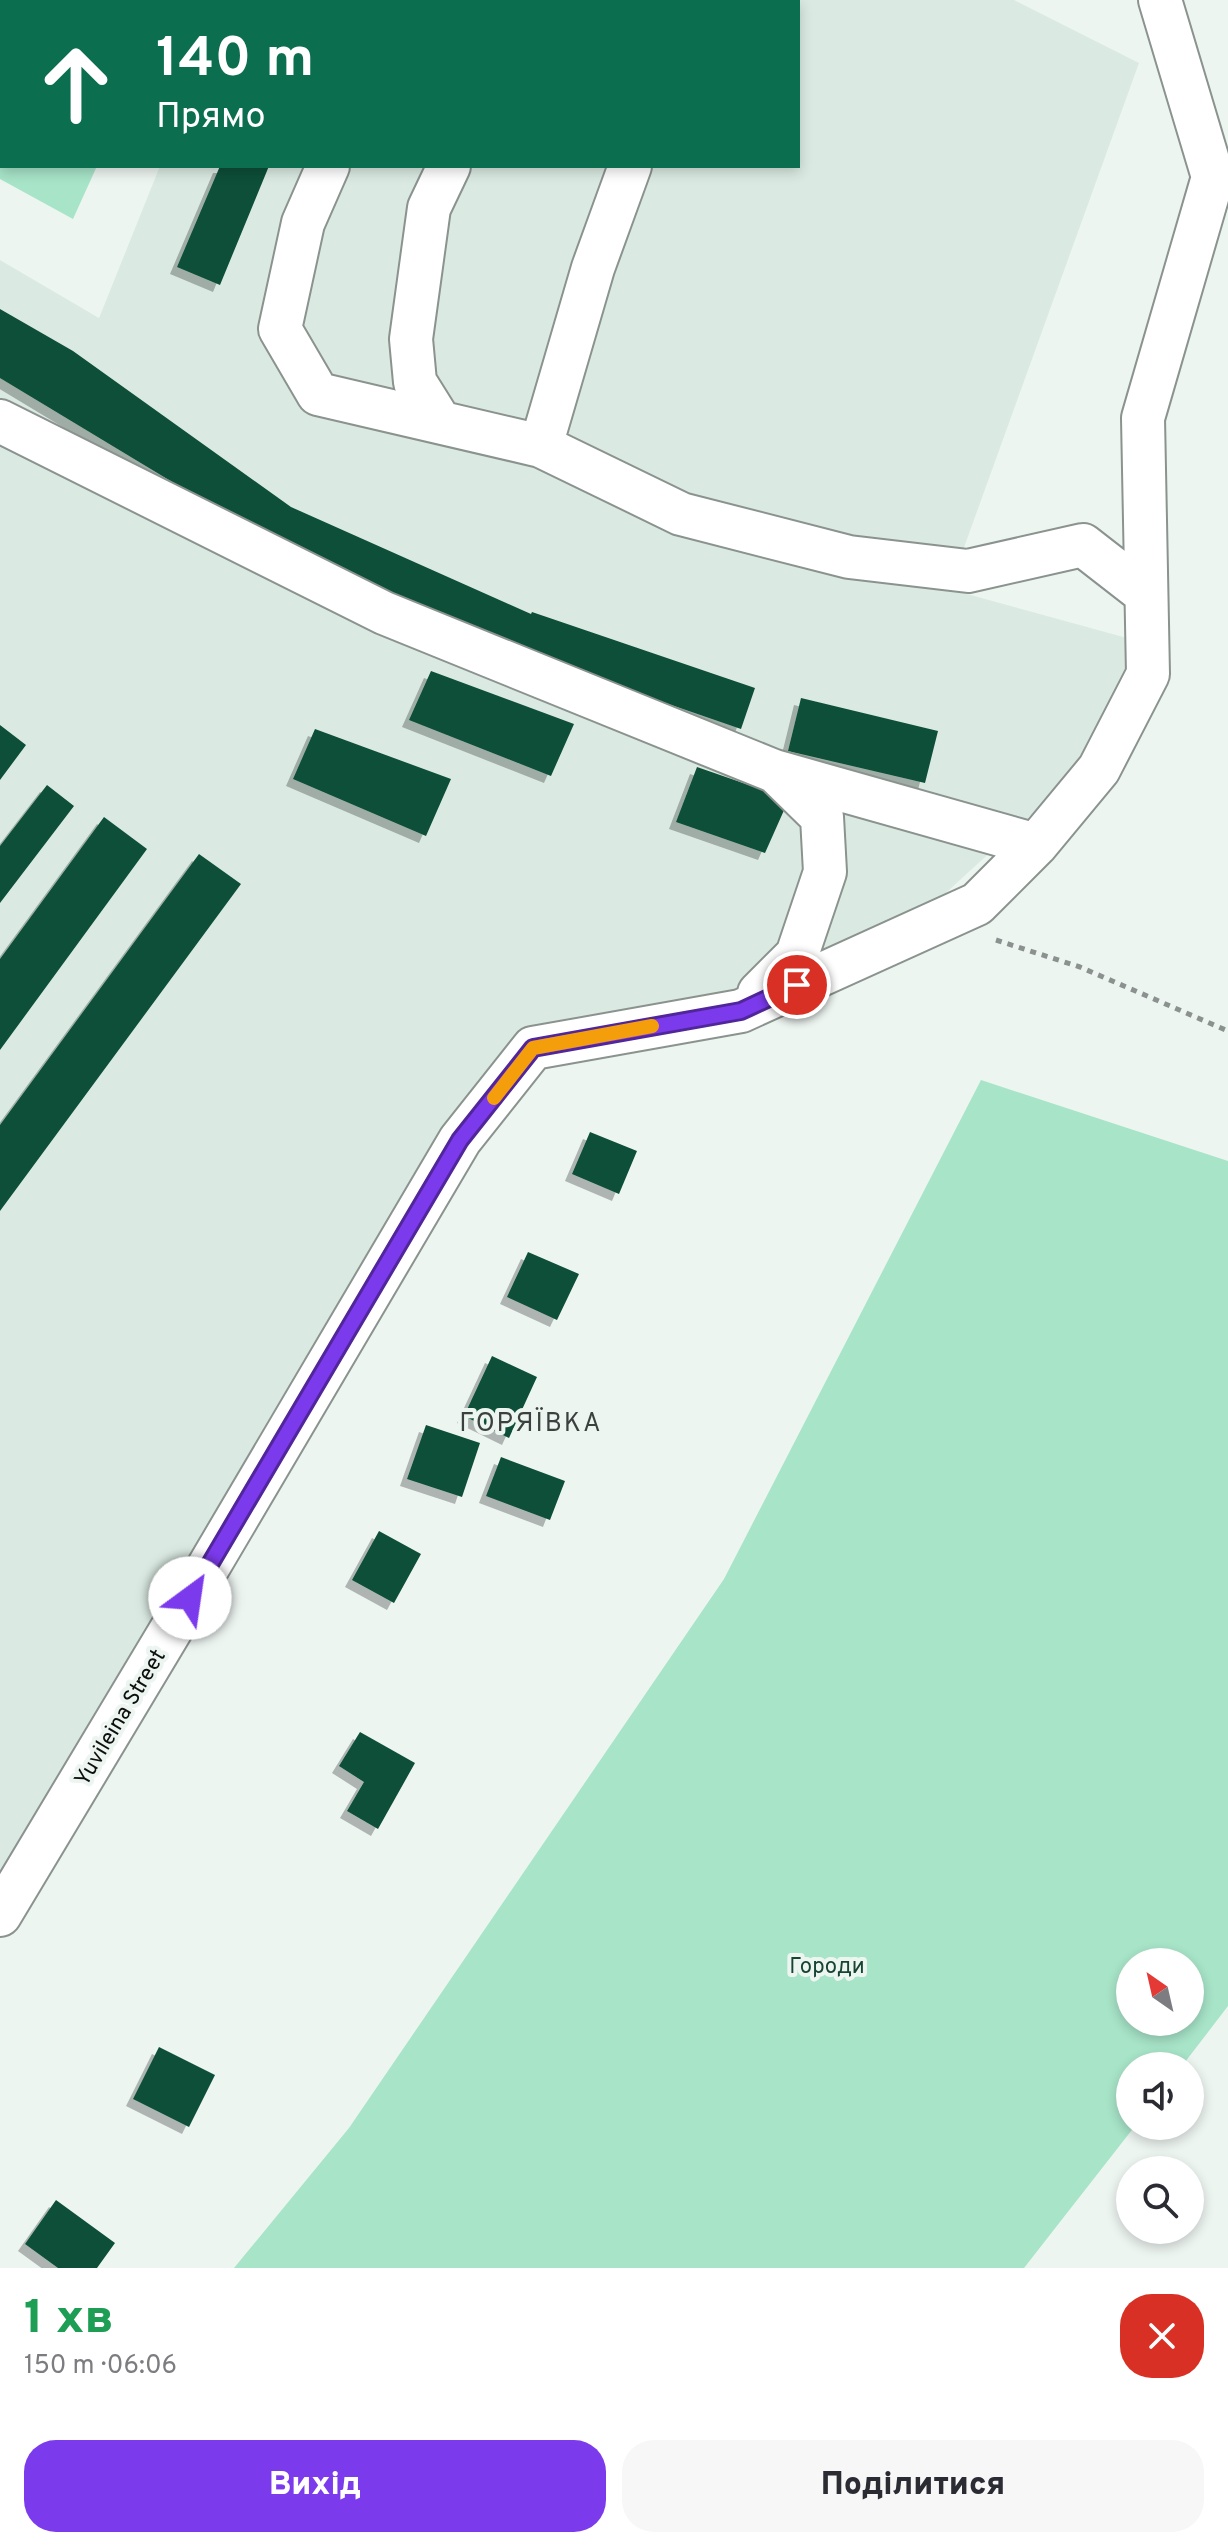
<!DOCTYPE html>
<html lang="uk">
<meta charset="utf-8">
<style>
:root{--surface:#fff;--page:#f7f7f7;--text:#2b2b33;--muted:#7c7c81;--accent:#7c3aed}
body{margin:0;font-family:Overpass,sans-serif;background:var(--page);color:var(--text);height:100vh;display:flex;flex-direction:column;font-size:30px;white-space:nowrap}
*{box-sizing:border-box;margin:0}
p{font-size:26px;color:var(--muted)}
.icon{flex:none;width:44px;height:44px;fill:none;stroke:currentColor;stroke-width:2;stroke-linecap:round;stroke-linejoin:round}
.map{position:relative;height:2268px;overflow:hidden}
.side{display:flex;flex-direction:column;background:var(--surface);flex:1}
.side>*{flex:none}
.hud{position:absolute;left:0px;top:0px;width:800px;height:168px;box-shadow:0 4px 12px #0003;background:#0b6e4f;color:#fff;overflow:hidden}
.needle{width:52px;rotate:326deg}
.buttons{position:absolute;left:1116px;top:1948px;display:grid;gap:16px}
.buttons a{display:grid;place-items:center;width:88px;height:88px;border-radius:50%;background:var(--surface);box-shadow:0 4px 12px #0003;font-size:40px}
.pin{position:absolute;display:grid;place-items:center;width:68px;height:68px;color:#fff;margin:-34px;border:4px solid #fff;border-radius:50%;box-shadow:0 2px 8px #0007}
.me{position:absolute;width:88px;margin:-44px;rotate:31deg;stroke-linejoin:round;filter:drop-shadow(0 0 6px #0008)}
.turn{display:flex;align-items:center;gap:28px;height:168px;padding:0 24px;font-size:36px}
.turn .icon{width:104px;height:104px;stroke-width:2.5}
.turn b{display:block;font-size:56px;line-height:68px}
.round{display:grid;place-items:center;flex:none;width:84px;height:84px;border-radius:32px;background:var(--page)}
.headline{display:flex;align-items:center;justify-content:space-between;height:136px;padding:0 24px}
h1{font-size:48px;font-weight:800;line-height:60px;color:#1e9e55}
.cta{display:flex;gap:16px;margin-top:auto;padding:16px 24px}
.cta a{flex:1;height:92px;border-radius:32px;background:var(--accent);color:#fff;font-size:32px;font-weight:800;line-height:92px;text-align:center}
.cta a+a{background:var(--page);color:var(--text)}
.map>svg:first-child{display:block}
.built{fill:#daeae2}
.green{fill:#a7e4c8;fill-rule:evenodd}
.building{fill:#114f39;filter:url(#shadow)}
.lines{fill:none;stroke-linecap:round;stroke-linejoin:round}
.minor-casing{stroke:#8b938f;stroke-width:46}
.path{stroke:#8b918e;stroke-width:5;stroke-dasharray:6 6;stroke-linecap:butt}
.minor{stroke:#fff;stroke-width:42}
.route-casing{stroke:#51269a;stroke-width:20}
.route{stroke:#7c3aed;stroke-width:14}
.slow{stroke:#f59e0b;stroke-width:14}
.labels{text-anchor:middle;stroke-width:8;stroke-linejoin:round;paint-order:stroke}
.street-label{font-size:22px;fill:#0d100e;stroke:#edf5f1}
.park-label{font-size:22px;fill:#164533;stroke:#edf5f1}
.quarter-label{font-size:26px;letter-spacing:2px;fill:#3a413e;stroke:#edf5f1}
</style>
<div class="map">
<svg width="1228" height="2268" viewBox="0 0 1228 2268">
<defs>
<filter id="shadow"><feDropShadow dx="-7" dy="7" stdDeviation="0" flood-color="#0004"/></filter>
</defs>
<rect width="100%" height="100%" fill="#edf5f1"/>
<!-- built -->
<path class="built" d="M226 0H1014L1139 63 949 589 1138 641 1087 764 937 901 732 998 521 1041 0 1885V260L99 318 160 166H798V2H226Z"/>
<!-- green -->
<path class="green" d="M0 0H171L2 2V166H97L73 219 0 179Z
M981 1080 1228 1161V2006L1182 2066H1130V2126H1135L1024 2268H234L349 2128 724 1579ZM1130 1962H1190V2022H1130Z"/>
<!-- building -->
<path class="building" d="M220 166H269L220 285 177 267Z
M0 309 73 351 291 507 531 614 532 612 755 688 741 729 518 652 275 544 0 378Z
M431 671 574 724 551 776 409 720Z
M801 698 938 731 925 783 788 751Z
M0 725 26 745 0 780Z
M315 729 451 779 426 836 293 779Z
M697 767 789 799 765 853 676 822Z
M47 785 74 806 0 903V846Z
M104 817 147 849 0 1050V959Z
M199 854 241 884 0 1211V1125Z
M590 1132 637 1151 619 1194 572 1174Z
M528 1252 579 1274 557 1320 507 1297Z
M492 1356 537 1377 509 1438 464 1416Z
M426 1425 480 1443 462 1497 407 1479Z
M501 1457 565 1481 550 1520 486 1496Z
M379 1531 421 1554 394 1603 352 1580Z
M360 1732 415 1763 378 1829 347 1811 364 1782 339 1766Z
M159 2047 215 2075 189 2127 133 2099Z
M56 2200 115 2243 97 2268H58L25 2244Z"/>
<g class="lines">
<!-- minor casing -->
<g class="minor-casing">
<path id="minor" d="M398 2 399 0
M530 2 531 0
M722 2 723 0
M328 166 303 223 280 329 318 394 541 446 681 514 849 557 968 571 1083 545 1146 594
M0 421 384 613 774 771 1036 845
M440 422 415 382 411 339 429 208 449 166
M541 446 593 268 630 166
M759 993 797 955 825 872 822 817 778 774
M0 1915 190 1598 460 1140 533 1048 741 1011 977 904 1036 845 1099 769 1148 674 1143 418 1213 177 1160 0"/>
</g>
<!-- path -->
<path class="path" d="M996 940 1080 967 1228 1031"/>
<!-- minor -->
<use href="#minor" class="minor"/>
</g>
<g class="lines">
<!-- route casing -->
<g class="route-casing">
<path id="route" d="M190 1598 460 1140 533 1048 741 1011 797 985"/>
</g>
<!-- route -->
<use href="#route" class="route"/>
<!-- slow -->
<path class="slow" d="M494 1098 533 1048 652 1026"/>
</g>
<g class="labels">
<!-- street labels -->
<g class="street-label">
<text transform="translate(119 1717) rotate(-59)" y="8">Yuvileina Street</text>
</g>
<!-- park labels -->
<g class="park-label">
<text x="827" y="1973">Городи</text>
</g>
<!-- quarter labels -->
<g class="quarter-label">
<text x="531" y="1431">ГОРЯЇВКА</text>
</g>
</g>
</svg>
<div class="buttons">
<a><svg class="needle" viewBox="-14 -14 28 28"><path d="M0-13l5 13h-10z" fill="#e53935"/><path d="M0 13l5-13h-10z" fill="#7c7c81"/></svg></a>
<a><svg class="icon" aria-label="sound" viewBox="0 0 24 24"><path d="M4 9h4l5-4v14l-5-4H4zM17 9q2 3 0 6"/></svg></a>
<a><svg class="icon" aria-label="search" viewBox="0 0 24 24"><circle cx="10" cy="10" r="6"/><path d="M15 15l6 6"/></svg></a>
</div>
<div class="pin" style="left:797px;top:985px;background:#d93025"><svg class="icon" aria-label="arrive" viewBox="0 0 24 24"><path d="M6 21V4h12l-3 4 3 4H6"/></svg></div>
<svg class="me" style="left:190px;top:1598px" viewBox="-20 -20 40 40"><circle r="19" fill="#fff"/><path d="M0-13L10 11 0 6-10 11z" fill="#7c3aed"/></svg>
<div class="hud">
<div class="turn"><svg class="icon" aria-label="ahead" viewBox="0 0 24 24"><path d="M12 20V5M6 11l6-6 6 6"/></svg><div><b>140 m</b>Прямо</div></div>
</div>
</div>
<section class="side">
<div class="headline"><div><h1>1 хв</h1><p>150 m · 06:06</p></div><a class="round" style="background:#d93025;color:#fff"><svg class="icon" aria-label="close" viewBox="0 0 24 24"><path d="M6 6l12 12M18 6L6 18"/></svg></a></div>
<div class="cta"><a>Вихід</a><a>Поділитися</a></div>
</section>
